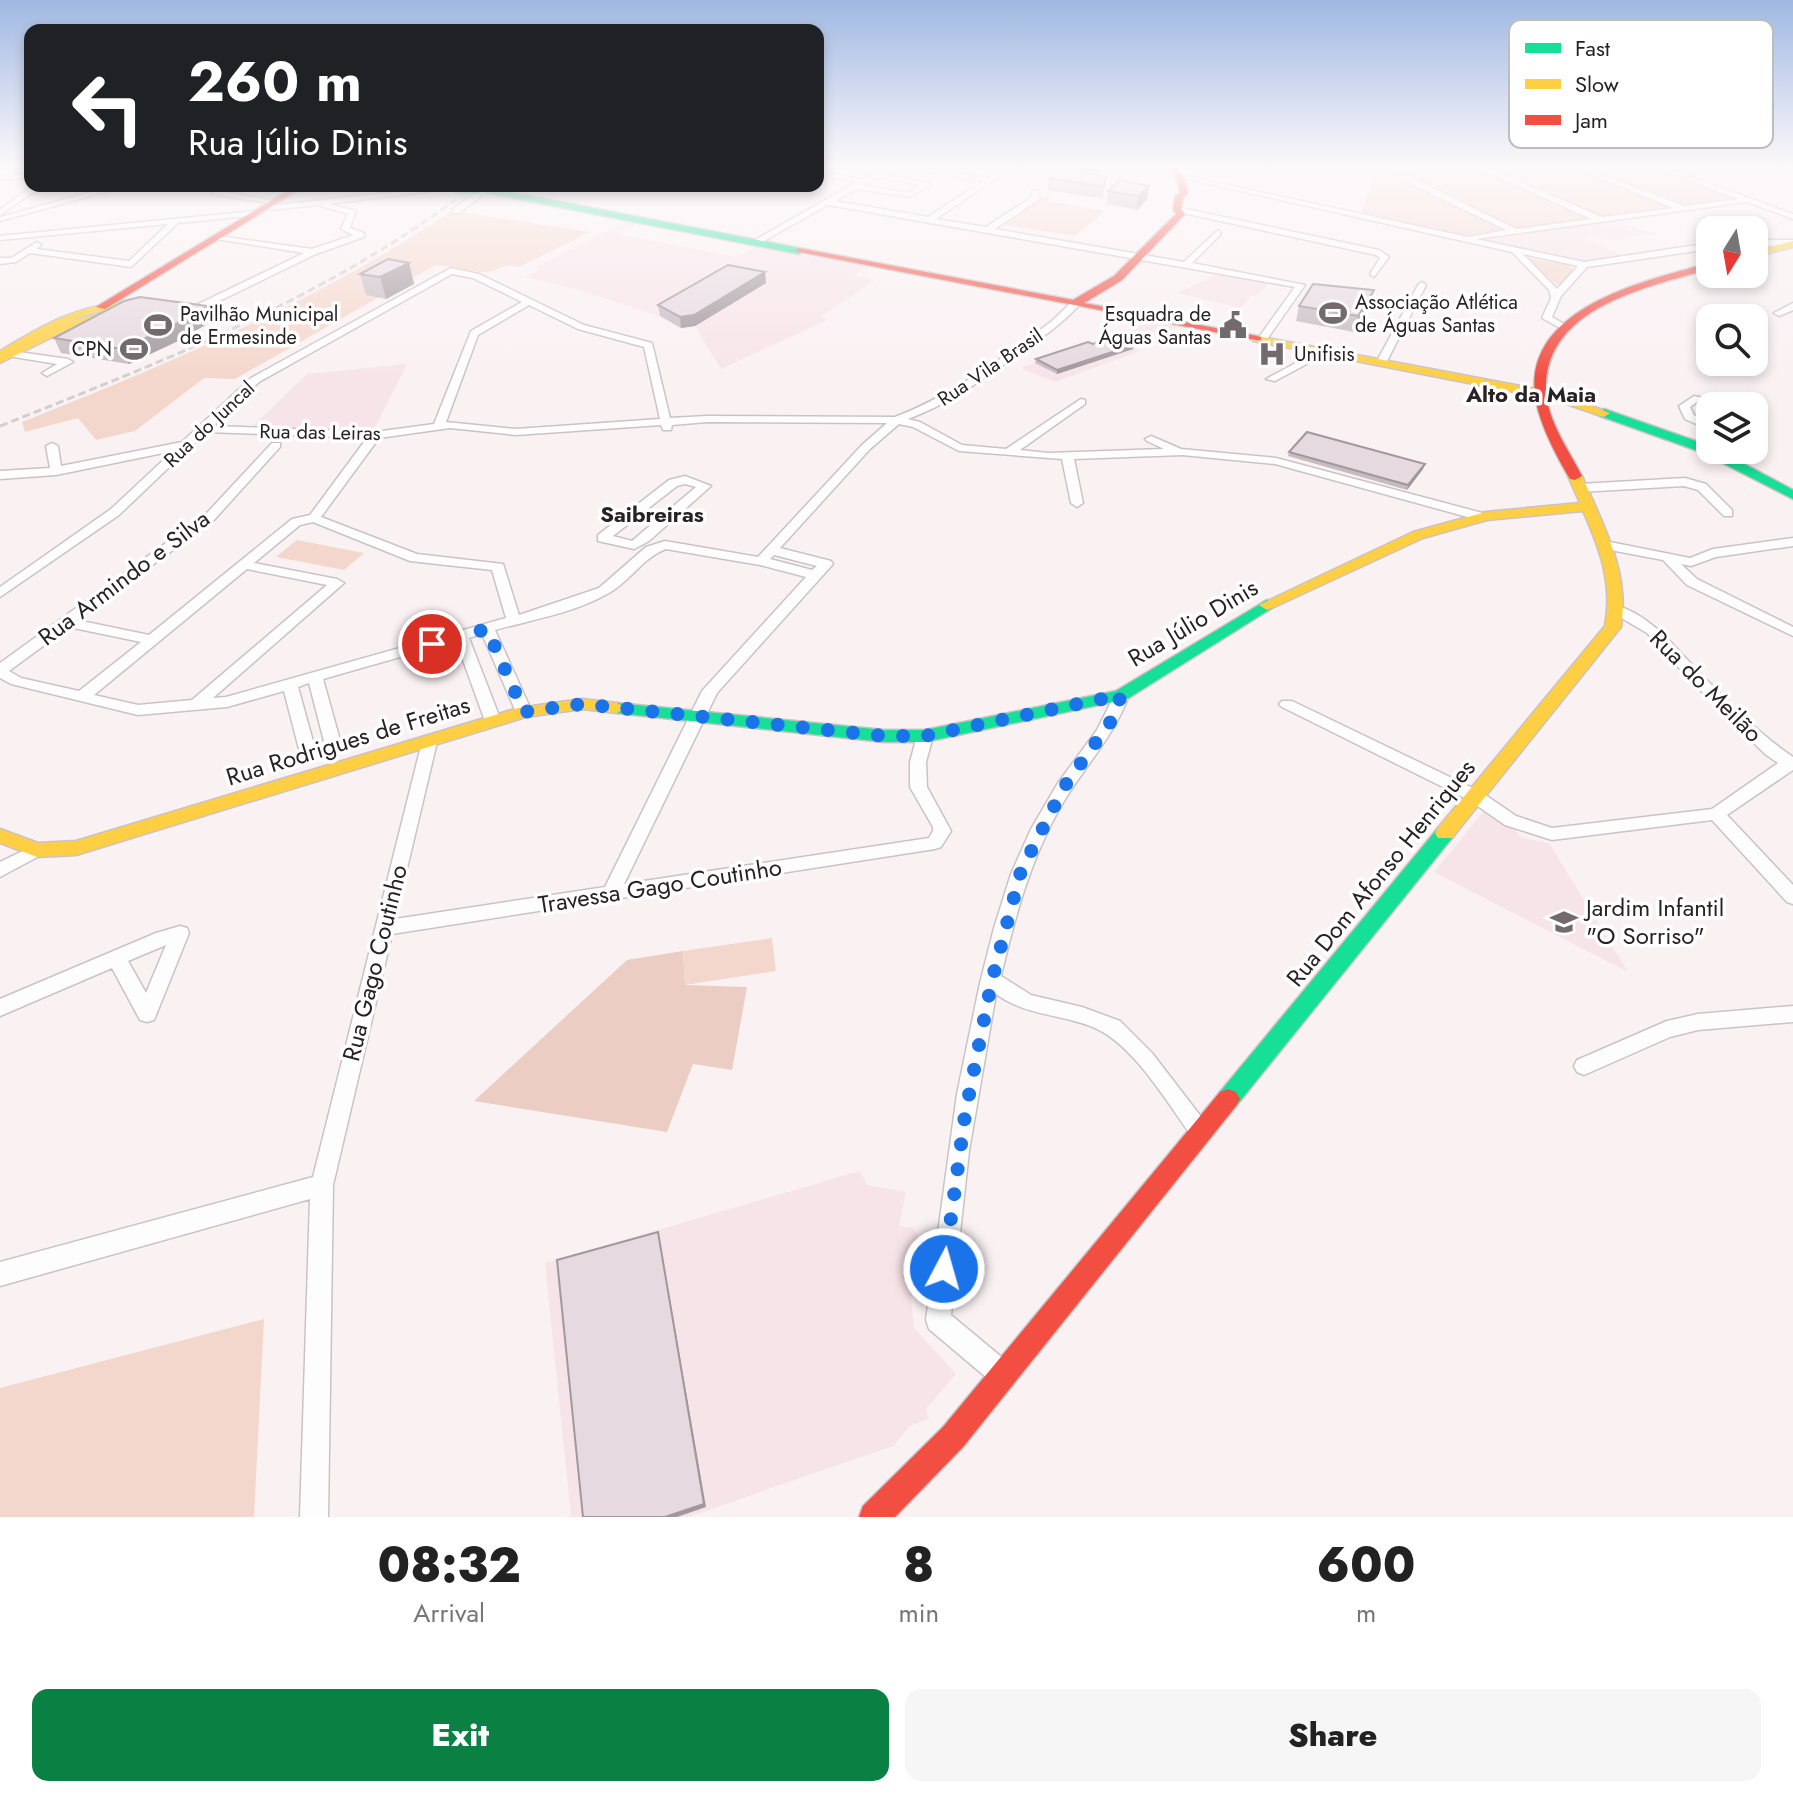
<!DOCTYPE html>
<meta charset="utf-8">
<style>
:root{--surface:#fff;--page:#f6f6f6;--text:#222;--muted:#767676;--accent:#0b8043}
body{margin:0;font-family:Jost,sans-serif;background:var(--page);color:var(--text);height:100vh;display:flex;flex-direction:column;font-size:30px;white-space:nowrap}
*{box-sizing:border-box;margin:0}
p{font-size:26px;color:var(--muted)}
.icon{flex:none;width:44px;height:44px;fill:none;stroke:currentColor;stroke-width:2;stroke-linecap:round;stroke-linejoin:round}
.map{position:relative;height:1517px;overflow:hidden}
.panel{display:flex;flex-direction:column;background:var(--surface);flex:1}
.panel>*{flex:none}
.banner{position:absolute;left:24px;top:24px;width:800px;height:168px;border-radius:16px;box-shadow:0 4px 12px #0003;background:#202124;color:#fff;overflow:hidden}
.needle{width:52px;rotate:191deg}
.controls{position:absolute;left:1696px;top:216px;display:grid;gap:16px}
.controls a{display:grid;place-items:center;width:72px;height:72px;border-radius:16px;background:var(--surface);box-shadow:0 4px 12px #0003;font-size:40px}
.pin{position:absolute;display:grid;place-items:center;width:68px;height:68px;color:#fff;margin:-34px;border:4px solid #fff;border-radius:50%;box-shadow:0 2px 8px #0007}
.me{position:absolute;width:88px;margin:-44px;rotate:6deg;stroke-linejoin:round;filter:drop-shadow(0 0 6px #0008)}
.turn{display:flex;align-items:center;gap:28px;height:168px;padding:0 32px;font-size:36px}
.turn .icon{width:104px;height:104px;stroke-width:2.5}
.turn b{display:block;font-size:56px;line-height:68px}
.eta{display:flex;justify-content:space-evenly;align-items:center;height:136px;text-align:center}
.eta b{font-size:48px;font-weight:800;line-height:56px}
.cta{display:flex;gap:16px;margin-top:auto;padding:16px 32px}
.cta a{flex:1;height:92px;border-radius:16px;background:var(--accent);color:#fff;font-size:32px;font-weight:800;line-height:92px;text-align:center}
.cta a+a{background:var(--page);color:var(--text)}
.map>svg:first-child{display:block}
.built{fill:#f7e4e9}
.green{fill:#f4d7cc}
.forest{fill:#eccdc3}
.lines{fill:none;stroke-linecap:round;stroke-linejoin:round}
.street-casing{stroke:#cac3c5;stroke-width:3}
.fast-casing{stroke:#cac3c5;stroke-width:3}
.slow-casing{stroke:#cac3c5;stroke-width:3}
.jam-casing{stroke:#cac3c5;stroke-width:3}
.street{fill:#fefdfd;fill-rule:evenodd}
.fast{fill:#16e098;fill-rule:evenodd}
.slow{fill:#ffcf43;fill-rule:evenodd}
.jam{fill:#f24e42;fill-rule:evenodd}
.rail{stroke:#d1cfcf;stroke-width:3;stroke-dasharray:8 4;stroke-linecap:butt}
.fast-bridge-casing{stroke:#cac3c5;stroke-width:11;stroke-linecap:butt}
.fast-bridge{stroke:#16e098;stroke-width:9}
.wall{fill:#c6bbc1}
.shaded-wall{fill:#a1989d}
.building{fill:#e6d9e0;stroke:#a1989d;stroke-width:2}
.route{stroke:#1a73e8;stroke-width:14;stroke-dasharray:0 25.2}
.labels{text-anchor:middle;stroke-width:7;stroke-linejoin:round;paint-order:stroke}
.far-poi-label{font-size:20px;fill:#282224;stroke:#fff;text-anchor:start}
.far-street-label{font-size:20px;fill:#282224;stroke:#fff}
.far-neighbourhood-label{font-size:22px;font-weight:bold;fill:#282224;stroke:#fff}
.street-label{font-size:24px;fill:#282224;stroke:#fff}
.poi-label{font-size:24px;fill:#282224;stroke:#fff;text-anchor:start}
.key{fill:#fff;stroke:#bebdbd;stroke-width:2}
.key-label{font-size:22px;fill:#282224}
</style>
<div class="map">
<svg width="1793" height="1517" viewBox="0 0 1793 1517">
<rect width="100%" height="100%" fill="#faf1f3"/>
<!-- built -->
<path class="built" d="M629 220 640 222 618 234 736 257 758 245 865 267 854 276 875 280 822 316 827 320 721 369 695 326 681 329 660 316 579 290 524 277 540 269 536 267Z
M1612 221 1656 234 1616 239 1584 237 1627 258 1587 263 1484 240Z
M1218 274 1223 275 1269 284 1259 295 1253 294 1241 308 1177 293Z
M1149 322 1179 327 1128 345 1140 351 1055 382 1020 368Z
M407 364 374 429 253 426 307 374Z
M1484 811 1509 824 1522 838 1549 843 1628 972 1434 872Z
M860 1171 867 1185 906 1192 899 1226 913 1228 920 1239 911 1299 914 1328 956 1374 926 1409 929 1419 910 1426 893 1446 688 1517H571L545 1263Z"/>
<!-- green -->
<path class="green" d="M1313 167H1651L1735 199 1464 235 1362 212 1374 173Z
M1045 196 1051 197 1047 201 1105 211 1075 236 1004 225Z
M452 211 590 232 519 267C505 262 500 270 487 272 472 273 454 264 434 266L235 379 204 378 135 431 96 440 78 418 25 432 22 422C170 363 319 301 452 211Z
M1524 257 1568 265 1573 269 1562 285 1556 284Z
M297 540 364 553 344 570 276 557Z
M772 938 776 971 685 985 683 951Z
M264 1319 254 1517H0V1388Z"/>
<!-- forest -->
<path class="forest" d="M683 951 685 985 747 987 732 1070 693 1064 667 1132 474 1101 627 960Z"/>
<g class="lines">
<!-- street casing -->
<g class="street-casing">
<path id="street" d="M885 167H894L883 174 932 184 909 197 857 189 835 201 928 217 983 181 906 167H922L988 178 1004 167H1013L936 219 986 227 1033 196 1031 192 1035 190 1039 192 1040 199 995 229 1184 262 1218 230 1221 234 1192 263 1305 285 1265 342 1262 343 1257 340 1295 287 828 205 760 243 753 241 857 182 818 176V172L863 179ZM877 177 921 185 908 193 863 185Z
M1476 167H1486L1602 217 1673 208 1572 167H1582L1684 206 1738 199 1655 167H1665L1793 214V219L1747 202 1476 239 1584 262 1710 243V249L1587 267 1561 296 1552 317 1569 327 1564 330 1542 318 1551 298 1549 290 1512 252 1164 174 1168 172 1468 237 1506 230 1400 179V175H1406L1516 229 1591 219ZM1523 254 1578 266 1557 289Z
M30 174V178L0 180V176Z
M33 186H42L0 215V209Z
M114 186H127L0 221V217Z
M206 186H214L216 190 278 202 274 204 213 194Z
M449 186 455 188 329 204 356 211 350 228 364 233V237L316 254 205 308 229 313V317L188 309 304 253 222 240H219V236L312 249 353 235 341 229 348 214 318 205 271 210 268 206Z
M482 188 489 190 459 213H453V209Z
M1177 207 1379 250 1389 257 1374 277 1370 274 1380 258 1376 255 1174 211Z
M255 211 258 215 178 223 131 267 30 253 16 262 0 264V258H11L37 242 41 245 37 249 129 261 168 224 0 240V236Z
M1754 240H1793V246H1754Z
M451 268 479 274 584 325 652 343 670 418 707 416 895 417C950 396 1000 360 1048 324 1058 317 1065 306 1076 300L1081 303C1061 326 1036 341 1012 359 979 382 946 405 908 419L920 422 962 445 1006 449 1081 399 1085 400V404L1020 450 1048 453 1164 449 1147 441 1145 439 1151 436 1181 449 1276 458 1486 514 1488 517 1482 521 1275 464 1182 455 1074 459 1083 503 1077 507 1071 503 1062 459 959 451 913 427 899 424 870 449 780 548 831 561 833 564 717 693 624 884 929 838 933 831V827L910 787V762L917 736 925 731 933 736 926 762 927 787 951 831 941 847 935 849 392 934 333 1185 328 1517H300L310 1199 0 1286V1262L313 1177 423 738 429 737 437 742 395 919 605 887 702 691 806 577 760 565 666 549C642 558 629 583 607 594 574 613 531 620 495 630L532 712 529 715 524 717 516 712 482 634 469 638 501 721 498 725H488L485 721 456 641 323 679 341 744 339 748 308 758 300 753 284 691 227 707 138 715 11 684 0 678V663L206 514 272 443H280V447L214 520 77 620 149 635 292 519 310 515 367 438 206 432 119 515 0 597V587L111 509 173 451 56 475 0 479V471L50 468 46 446 52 443 58 446 61 466 182 442 251 378ZM452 274 473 278 522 302 471 331 434 424 375 432 213 426 259 382ZM529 305 578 329 644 347 660 419 516 429 446 422 478 335ZM707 422 887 423 862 445 758 557 665 541 646 547 599 588 519 615 503 564 417 554 321 517 379 438 450 428 516 435 661 425 663 430H671L672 425ZM313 522 410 561 492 570 506 618 226 697 213 698 344 583 337 579 254 563 300 525ZM774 555 817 566 812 570 770 559ZM247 569 327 585 192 700 138 705 94 695ZM69 627 141 642 79 691 21 678 9 671ZM309 683 324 741 314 745 298 687Z
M1422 282 1426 285 1386 363 1377 365 1376 363 1418 285Z
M1793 303V310L1779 316 1774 313Z
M1320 350 1329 352 1275 381 1266 379Z
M12 351 68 359 73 362 47 376 42 373 57 364 8 356V352Z
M1694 396 1703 398 1690 407 1694 415 1710 423V430L1685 419 1679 406Z
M685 476 711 486 649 541 634 549 598 541V535L669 480ZM685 484 696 487 639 535 632 541 613 536 677 486Z
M1685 478 1706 484 1732 510V516H1724L1698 490 1684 486 1580 492 1574 488 1580 484Z
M1793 538V546L1716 557 1691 566 1681 564 1697 579 1793 627V636L1687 585 1663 560 1605 549 1599 545 1605 541 1690 558 1713 549Z
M1618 606C1653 617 1675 648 1700 673 1728 702 1759 734 1793 757V770L1727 815 1793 885V904L1787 902 1712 820 1552 840 1505 825 1469 800 1282 707 1279 704 1282 701H1292L1481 792 1516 816 1552 828 1712 809 1778 763 1765 754 1690 680 1647 633 1613 613 1611 610 1613 607Z
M1121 690 1129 695C1114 737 1083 768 1061 806 1030 860 1015 917 1001 976L1031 995 1082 1007 1120 1021 1152 1053 1212 1131 1209 1138 1201 1141 1193 1138C1168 1104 1134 1045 1095 1028 1063 1014 1026 1016 996 994L969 1151 951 1315 1011 1365 1015 1374 1011 1383 1002 1387 993 1383 929 1329 926 1320 957 1094 980 983 994 928 1011 874 1031 829 1058 783 1097 730 1116 692Z
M37 844 43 846 46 850 43 854 0 877V862Z
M180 926 187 928 189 933 154 1020 147 1022 140 1020 112 968 0 1016V999L156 933ZM166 945 146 993 128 961Z
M1793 1006V1022L1698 1030 1670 1037 1584 1075 1577 1072 1574 1066 1577 1060 1667 1021 1698 1014Z"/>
</g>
<!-- fast casing -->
<g class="fast-casing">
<path id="fast" d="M479 186 799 248 804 251 799 254 476 191Z
M1604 409 1710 446V450H1718L1793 490V499L1701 452 1600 416 1598 413Z
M1267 600 1275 605 1272 608 1127 699 925 742H884L617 713 608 708 617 703 884 730H925L1116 691Z
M1445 826 1452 828 1455 833 1452 838 1236 1106 1228 1109 1220 1106 1216 1099 1220 1092 1438 828Z"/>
</g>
<!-- slow casing -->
<g class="slow-casing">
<path id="slow" d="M1793 241V247L1754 257V251Z
M122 303 127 306 118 315 73 327 0 363V351C39 328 76 305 122 303ZM112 310 110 311 68 322 92 313Z
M1257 336 1558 393 1610 413 1604 417 1555 400 1253 341V337Z
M1575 472 1582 476C1603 525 1630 572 1621 627L1452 838H1438L1435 833 1438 828 1605 626C1613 584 1600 549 1583 511L1487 520 1423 538 1272 608 1267 610 1259 605 1413 532 1486 512 1580 503 1568 476Z
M582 699 617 703 626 708 617 713 582 709 526 717 76 855 37 857 0 843V829L38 843 76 841 518 708Z"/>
</g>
<!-- jam casing -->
<g class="jam-casing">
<path id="jam" d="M1166 167H1174L1185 179 1188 193 1183 198 1181 209 1185 214 1122 280 1084 303 1257 336 1261 337V341L794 251 799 248 1073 300 1114 276 1176 214 1173 209 1175 197 1180 192 1177 180Z
M295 186H305L105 309 96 307Z
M437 186H458L460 188 456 191Z
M1710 263V269C1648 287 1543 307 1546 391 1547 420 1569 451 1582 476L1575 480 1570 479C1556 455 1538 422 1535 394 1525 307 1647 280 1710 263Z
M1228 1089 1236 1092 1240 1099 1236 1106 963 1447 895 1517H859L863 1506 943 1427 1220 1092Z"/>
</g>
<!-- street -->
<use href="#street" class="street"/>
<!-- fast -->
<use href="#fast" class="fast"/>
<!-- slow -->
<use href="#slow" class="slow"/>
<!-- jam -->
<use href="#jam" class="jam"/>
<!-- rail -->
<path class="rail" d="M0 426C167 360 331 296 474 186"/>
<!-- fast-bridge casing -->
<g class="fast-bridge-casing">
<path id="fast-bridge" d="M456 188 479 189"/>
</g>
<!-- fast-bridge -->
<use href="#fast-bridge" class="fast-bridge"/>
</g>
<!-- wall -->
<path class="wall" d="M1063 167H1104L1089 173 1106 177 1103 199 1048 190 1049 178Z
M1149 186 1147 199 1137 210 1107 204 1108 191Z
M409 263 414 284 386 299 366 295 360 274Z
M765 272 766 283 695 326 681 328 660 316 658 305Z
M1370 305 1354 332 1296 321 1299 306Z
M208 306 214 320 178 341 129 364 61 353 54 338Z
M1093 344 1134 345 1133 349 1057 374 1035 363 1036 359Z
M1289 452 1423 469 1407 490 1288 456Z"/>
<!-- shaded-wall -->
<path class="shaded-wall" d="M1078 167H1104L1070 181 1072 169Z
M1149 186 1147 199 1137 210 1138 196Z
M409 263 414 284 386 299 380 277Z
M765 272 766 283 695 326 681 328 680 317Z
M1374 290 1370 305 1354 332 1358 316Z
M208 306 214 320 178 341 129 364 122 349Z
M1134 345 1133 349 1057 374V370Z
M1425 464 1423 469 1407 490 1408 485Z
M659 1236 706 1507 677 1517H665Z"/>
<!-- building -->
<path class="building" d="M1063 167H1078L1072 169 1106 177 1104 187 1049 178Z
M1120 180 1149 186 1138 196 1108 191Z
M388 259 409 263 380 277 360 274Z
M728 265 765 272 694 315 680 317 658 305Z
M1313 284 1374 290 1358 316 1299 306Z
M140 297 208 306 172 326 122 349 54 338 124 301Z
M1116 337 1134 345 1057 370 1036 359 1088 342 1093 344Z
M1307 432 1425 464 1408 485 1289 452Z
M658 1232 704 1504 665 1517H583L557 1260Z"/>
<!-- sky -->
<linearGradient id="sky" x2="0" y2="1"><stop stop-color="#a0b8e2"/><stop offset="0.44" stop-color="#fdf9fa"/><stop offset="1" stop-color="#fdf9fa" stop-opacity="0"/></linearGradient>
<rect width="1793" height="379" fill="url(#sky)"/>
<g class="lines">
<!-- route -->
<path class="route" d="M432 644 487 629 524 712 582 704 884 736H925L1121 695 1114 717 1064 787 1021 871 992 980 965 1115 944 1269"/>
</g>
<!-- icons -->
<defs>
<g id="stadium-bare" transform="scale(2.16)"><path d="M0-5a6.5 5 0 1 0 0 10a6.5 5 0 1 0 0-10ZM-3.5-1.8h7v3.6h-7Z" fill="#726a6c" stroke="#fff" stroke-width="2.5" paint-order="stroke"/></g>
<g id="civic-bare" transform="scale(2.16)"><path d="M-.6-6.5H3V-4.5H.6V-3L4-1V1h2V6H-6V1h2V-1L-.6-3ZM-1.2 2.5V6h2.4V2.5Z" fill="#726a6c" stroke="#fff" stroke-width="2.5" paint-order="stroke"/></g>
<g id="hospital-bare" transform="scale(2.16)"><path d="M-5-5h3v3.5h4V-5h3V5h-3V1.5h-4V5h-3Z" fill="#726a6c" stroke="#fff" stroke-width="2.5" paint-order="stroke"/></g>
<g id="school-bare" transform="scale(2.16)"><path d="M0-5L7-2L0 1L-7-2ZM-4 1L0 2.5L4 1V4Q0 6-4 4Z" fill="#726a6c" stroke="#fff" stroke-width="2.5" paint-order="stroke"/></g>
</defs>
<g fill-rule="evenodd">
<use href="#stadium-bare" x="1333" y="313"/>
<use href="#stadium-bare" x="158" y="325"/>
<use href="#civic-bare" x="1233" y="325"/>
<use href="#stadium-bare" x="134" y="349"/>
<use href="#hospital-bare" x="1272" y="354"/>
<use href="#school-bare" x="1564" y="922"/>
</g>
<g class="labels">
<!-- far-poi labels -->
<g class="far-poi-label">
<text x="1355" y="309">Associação Atlética<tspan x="1355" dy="23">de Águas Santas</tspan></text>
<text x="180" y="321">Pavilhão Municipal<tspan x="180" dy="23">de Ermesinde</tspan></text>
<text x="1211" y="321" text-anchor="end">Esquadra de<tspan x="1211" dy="23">Águas Santas</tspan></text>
<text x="112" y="356" text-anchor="end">CPN</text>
<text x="1294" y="361">Unifisis</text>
</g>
<!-- far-street labels -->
<g class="far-street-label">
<text transform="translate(990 367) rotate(-34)" y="7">Rua Vila Brasil</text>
<text transform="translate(209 424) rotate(-43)" y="7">Rua do Juncal</text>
<text transform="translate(320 432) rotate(1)" y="7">Rua das Leiras</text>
</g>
<!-- far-neighbourhood labels -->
<g class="far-neighbourhood-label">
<text x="1531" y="402">Alto da Maia</text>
<text x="652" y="522">Saibreiras</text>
</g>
<!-- street labels -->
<g class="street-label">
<text transform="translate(124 578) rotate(-37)" y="8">Rua Armindo e Silva</text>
<text transform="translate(1193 623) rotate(-31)" y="8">Rua Júlio Dinis</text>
<text transform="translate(1706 686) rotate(45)" y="8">Rua do Meilão</text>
<text transform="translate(348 741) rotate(-17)" y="8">Rua Rodrigues de Freitas</text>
<text transform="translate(1381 873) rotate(-51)" y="8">Rua Dom Afonso Henriques</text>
<text transform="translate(660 886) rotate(-9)" y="8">Travessa Gago Coutinho</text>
<text transform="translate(375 963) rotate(-76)" y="8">Rua Gago Coutinho</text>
</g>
<!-- poi labels -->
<g class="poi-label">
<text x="1586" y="916">Jardim Infantil<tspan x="1586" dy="28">"O Sorriso"</tspan></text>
</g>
</g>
<!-- legend -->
<rect x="1509" y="20" width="264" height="128" rx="12" class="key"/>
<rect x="1525" y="43" width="36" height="10" fill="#16e098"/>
<rect x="1525" y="79" width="36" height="10" fill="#ffcf43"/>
<rect x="1525" y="115" width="36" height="10" fill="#f24e42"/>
<g class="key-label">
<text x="1575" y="56">Fast</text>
<text x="1575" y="92">Slow</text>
<text x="1575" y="128">Jam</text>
</g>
</svg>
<div class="controls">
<a><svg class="needle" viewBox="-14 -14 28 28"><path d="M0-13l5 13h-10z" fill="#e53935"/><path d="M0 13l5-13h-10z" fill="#767676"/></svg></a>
<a><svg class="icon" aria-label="search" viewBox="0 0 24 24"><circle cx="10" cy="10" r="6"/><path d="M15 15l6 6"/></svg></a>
<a><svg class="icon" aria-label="layers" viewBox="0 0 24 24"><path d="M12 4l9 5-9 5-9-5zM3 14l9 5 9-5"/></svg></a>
</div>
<div class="pin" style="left:432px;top:644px;background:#d93025"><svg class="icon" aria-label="arrive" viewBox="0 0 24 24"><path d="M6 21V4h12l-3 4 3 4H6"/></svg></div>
<svg class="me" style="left:944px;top:1269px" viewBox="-20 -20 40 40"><circle r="17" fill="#1a73e8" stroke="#fff" stroke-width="3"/><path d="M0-11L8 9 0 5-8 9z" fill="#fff"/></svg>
<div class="banner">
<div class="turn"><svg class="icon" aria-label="left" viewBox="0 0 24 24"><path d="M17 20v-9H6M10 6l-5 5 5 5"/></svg><div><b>260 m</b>Rua Júlio Dinis</div></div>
</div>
</div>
<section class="panel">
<div class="eta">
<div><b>08:32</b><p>Arrival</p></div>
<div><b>8</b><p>min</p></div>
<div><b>600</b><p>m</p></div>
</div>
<div class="cta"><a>Exit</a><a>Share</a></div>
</section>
